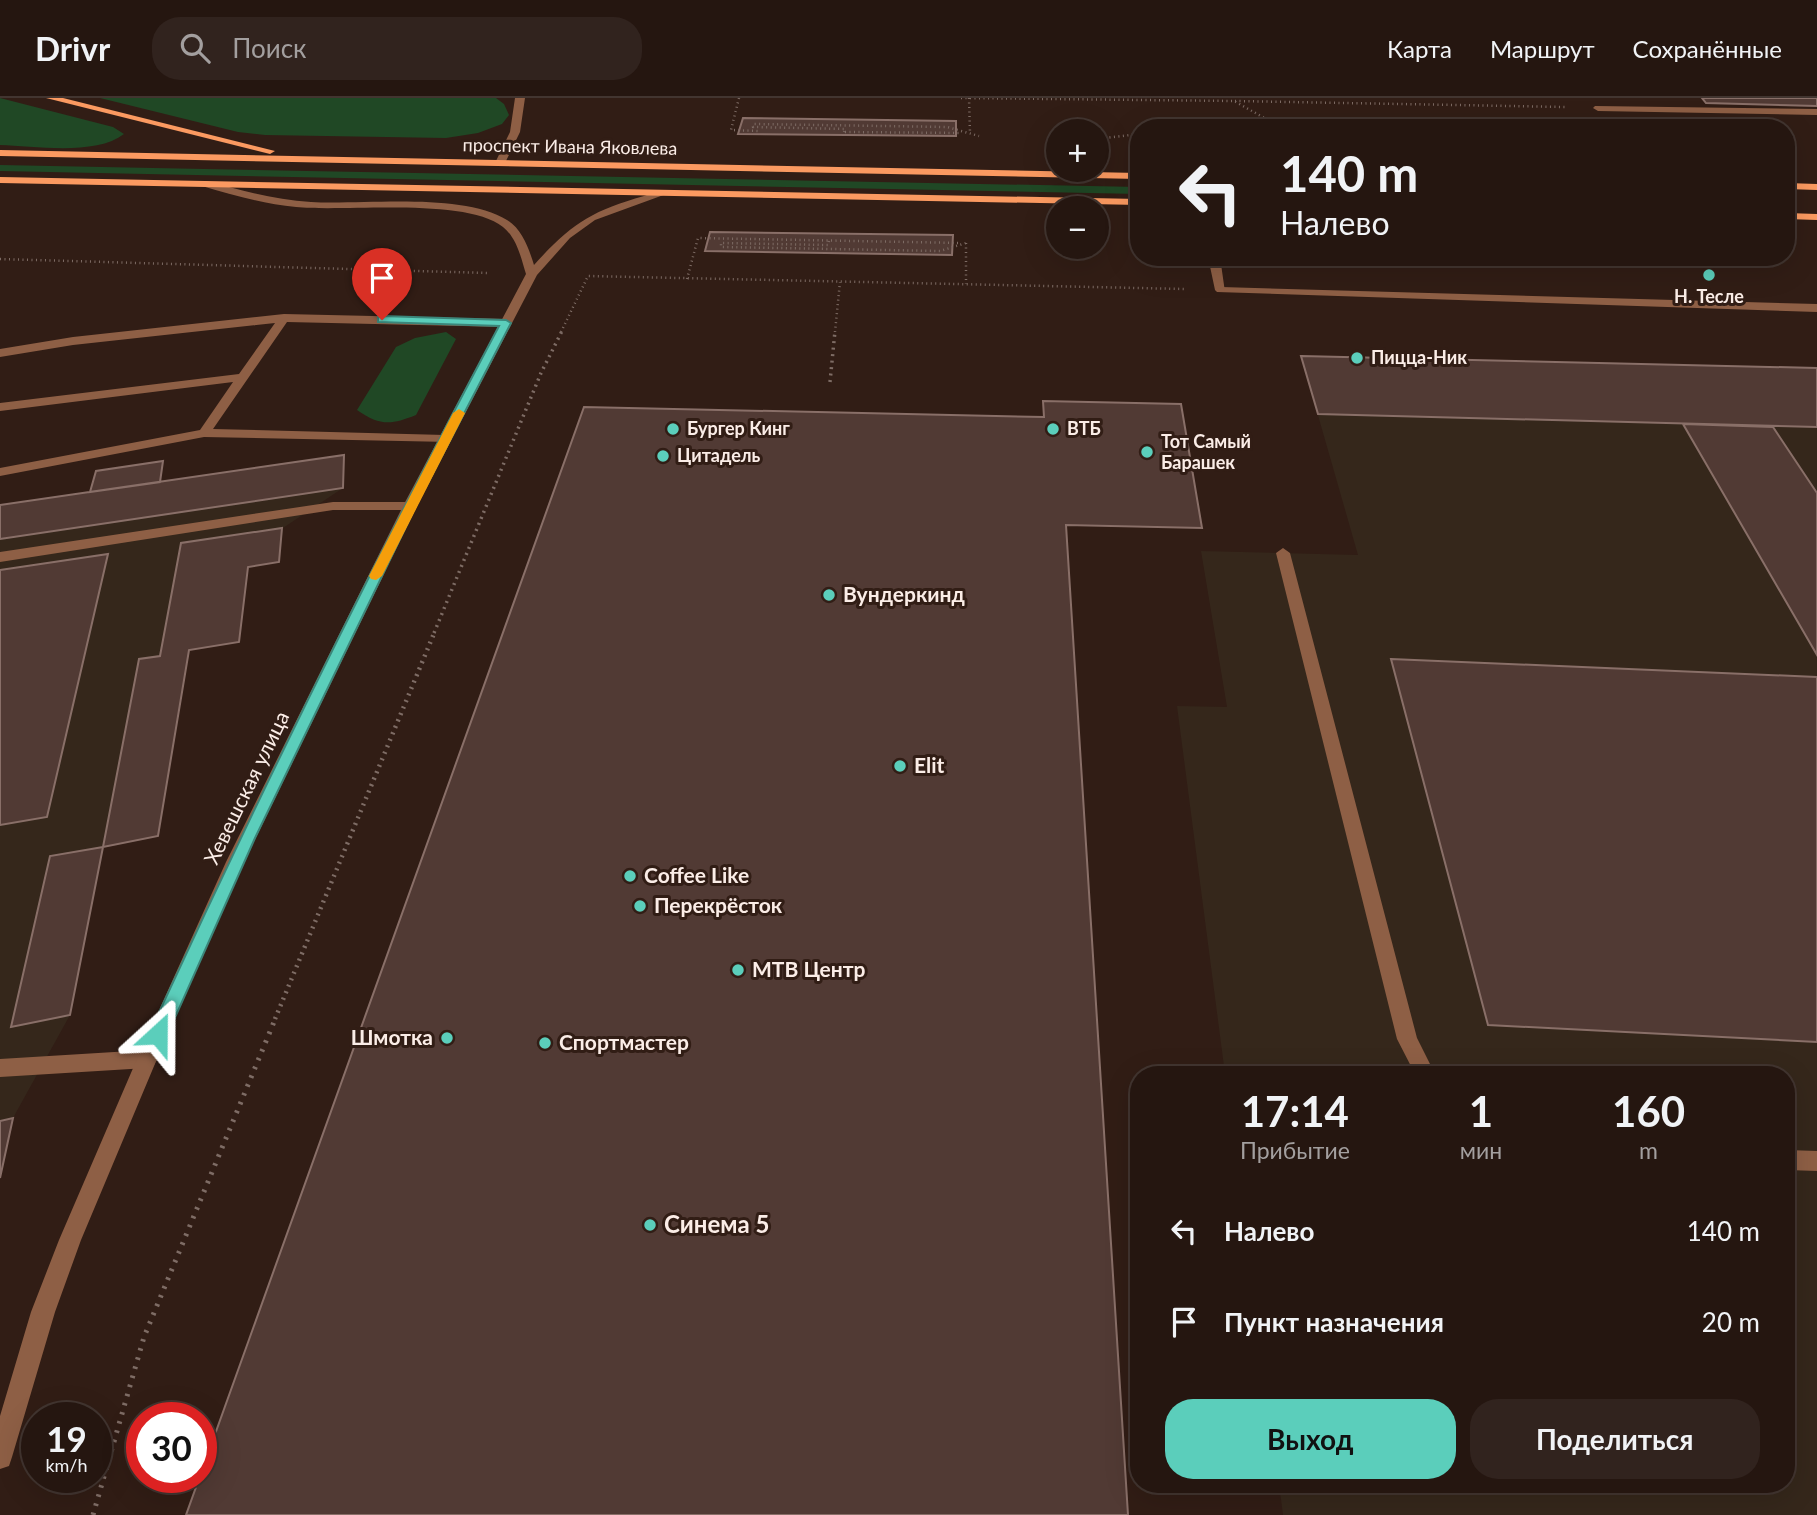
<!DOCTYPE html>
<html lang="ru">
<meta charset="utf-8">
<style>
:root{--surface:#251610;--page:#31231e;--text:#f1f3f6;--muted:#a39f9f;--line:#423530;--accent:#5bcebb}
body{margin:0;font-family:Lato,sans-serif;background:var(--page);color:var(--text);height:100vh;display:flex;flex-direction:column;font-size:26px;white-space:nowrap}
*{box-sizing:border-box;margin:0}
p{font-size:23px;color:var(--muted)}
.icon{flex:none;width:38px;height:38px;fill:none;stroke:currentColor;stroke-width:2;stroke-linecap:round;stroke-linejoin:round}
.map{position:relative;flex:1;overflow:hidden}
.sheet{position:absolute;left:1130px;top:968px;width:665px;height:427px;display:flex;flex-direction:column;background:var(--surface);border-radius:28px;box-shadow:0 7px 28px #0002,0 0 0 2px var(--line)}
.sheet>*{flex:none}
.guide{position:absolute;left:1130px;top:21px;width:665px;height:147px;border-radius:28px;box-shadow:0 7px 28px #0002,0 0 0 2px var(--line);background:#251610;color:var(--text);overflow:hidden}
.tools{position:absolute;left:1046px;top:21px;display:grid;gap:14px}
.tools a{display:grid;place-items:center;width:63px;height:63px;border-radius:50%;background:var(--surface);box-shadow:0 7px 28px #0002,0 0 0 2px var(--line);font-size:35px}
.speed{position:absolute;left:21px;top:1304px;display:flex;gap:14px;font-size:35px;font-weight:700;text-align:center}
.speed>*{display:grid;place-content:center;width:91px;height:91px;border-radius:50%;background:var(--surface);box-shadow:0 7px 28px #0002,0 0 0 2px var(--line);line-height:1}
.speed small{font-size:18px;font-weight:400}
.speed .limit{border:10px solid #d22;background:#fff;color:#111}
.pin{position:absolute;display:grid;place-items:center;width:60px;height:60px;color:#fff;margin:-72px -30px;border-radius:50% 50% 50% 0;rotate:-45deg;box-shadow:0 0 7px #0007}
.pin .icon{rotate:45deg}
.me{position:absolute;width:77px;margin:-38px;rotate:24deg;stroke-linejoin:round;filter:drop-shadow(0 0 5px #0008)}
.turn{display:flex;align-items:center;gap:24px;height:147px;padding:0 35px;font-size:32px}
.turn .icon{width:91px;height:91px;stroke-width:2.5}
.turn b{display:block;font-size:49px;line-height:60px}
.eta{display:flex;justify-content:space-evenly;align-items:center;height:119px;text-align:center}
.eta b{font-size:42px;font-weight:700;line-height:49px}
.primary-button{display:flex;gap:14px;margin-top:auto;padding:14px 35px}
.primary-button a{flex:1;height:80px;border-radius:28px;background:var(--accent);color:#111;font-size:28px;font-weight:700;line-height:80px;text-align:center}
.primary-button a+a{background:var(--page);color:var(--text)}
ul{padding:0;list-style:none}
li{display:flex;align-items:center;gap:21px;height:91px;padding:0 35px}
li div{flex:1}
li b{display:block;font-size:26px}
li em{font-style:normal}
header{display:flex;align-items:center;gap:42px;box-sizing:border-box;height:98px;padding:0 35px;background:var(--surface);border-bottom:2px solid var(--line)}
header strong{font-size:33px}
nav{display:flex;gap:38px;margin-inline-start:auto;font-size:24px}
.search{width:490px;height:63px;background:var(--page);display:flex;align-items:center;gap:18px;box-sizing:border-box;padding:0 24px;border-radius:28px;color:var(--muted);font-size:26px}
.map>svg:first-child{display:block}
.industrial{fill:#35271b}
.green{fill:#204825}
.building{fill:#513a34;stroke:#896f68;stroke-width:2}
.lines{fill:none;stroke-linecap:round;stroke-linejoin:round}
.path-far3{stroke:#7e6c65;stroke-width:2.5;stroke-dasharray:1 3.5;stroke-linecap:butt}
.path-far2{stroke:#7e6c65;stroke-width:3.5;stroke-dasharray:2 4.5;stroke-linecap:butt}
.path-far1{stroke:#7e6c65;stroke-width:4.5;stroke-dasharray:2 5;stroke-linecap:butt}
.path{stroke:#7e6c65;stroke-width:5;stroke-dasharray:2.5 7;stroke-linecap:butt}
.service{fill:#8e5f45;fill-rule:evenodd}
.pedestrian{fill:#8e5f45;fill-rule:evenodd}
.minor{fill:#8e5f45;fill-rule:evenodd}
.primary{fill:#fb9a61;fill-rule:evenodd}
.route{fill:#5bcebb;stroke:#3b867a;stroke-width:2}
.slow{fill:#f59e0b}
.poi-dot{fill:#5bcebb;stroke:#311d15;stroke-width:2.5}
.labels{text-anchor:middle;stroke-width:6;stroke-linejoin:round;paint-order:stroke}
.far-street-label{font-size:18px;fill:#fbede7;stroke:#311d15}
.far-poi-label{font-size:18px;font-weight:bold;fill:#fbede7;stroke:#311d15;text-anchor:start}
.poi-label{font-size:21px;font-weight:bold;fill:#fbede7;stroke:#311d15;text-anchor:start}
.street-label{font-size:21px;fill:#fbede7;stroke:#311d15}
.near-poi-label{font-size:24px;font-weight:bold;fill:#fbede7;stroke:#311d15;text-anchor:start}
</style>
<header>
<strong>Drivr</strong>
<div class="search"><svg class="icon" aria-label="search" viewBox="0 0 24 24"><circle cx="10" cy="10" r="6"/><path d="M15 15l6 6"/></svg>Поиск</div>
<nav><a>Карта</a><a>Маршрут</a><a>Сохранённые</a></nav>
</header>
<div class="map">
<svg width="1817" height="1417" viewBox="0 0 1817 1417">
<rect width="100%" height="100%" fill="#311d15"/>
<!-- industrial -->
<path class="industrial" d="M1301 258 1817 270V1417H1283L1279 1386H1787V976H1225L1177 608 1227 609 1201 453 1358 457Z
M344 357 343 390 283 430 279 464 248 470 189 552 158 738 103 749 70 917 13 1020 0 1080V407Z"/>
<!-- green -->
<path class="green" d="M0 0 113 29 124 36C96 58 35 48 0 47Z
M100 0H496L504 6 509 17 502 26 478 35 446 40 265 37 238 34Z
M0 67 1139 89V96L0 73Z
M446 234 456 241 416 317C391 327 380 328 357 312L396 249 415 240Z"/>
<!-- building -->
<path class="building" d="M1702 0H1817V8L1706 5Z
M743 20 956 23V38L738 36Z
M710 134 953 137 952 157 705 153Z
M1301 258 1817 270V329L1318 316Z
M1043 303 1181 306 1202 430 1066 427 1128 1417H186L584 309 1044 319Z
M1683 326 1773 329 1817 395V557Z
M344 357 343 390 0 441V407Z
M163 363 160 384 90 394 96 373Z
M282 430 279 464 248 469 239 544 189 552 158 738 103 749 139 561 160 558 181 445Z
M108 456 47 719 0 727V472Z
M1391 561 1817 579V944L1488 927Z
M103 749 70 917 11 929 50 758Z
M13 1020 0 1080V1023Z"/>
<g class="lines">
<!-- path-far3 -->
<path class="path-far3" d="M739 0 731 32 759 33
M961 0 1234 3 1268 22 1522 30
M969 0 970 35
M1235 3 1565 9
M1201 30 1266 23
M844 34 845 31 753 29 754 26 947 29 979 38
M845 34 962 35
M1105 40 1139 36
M829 143 828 147 721 145V149L940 153 966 145
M966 145V186
M0 161 487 175
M687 181 698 140 960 145
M561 234 588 178 1184 191
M835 234 840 184"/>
<!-- path-far2 -->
<path class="path-far2" d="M830 284 835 233
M434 535 541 275 562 233"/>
<!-- path-far1 -->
<path class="path-far1" d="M275 921 435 533"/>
<!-- path -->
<path class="path" d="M93 1417 144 1239 276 919"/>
<!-- service -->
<path class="service" d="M515 0H525L520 34 504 67H496L495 65 510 34Z
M1595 8 1817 11V17L1598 13 1593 10Z
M284 216 506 221 512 225 506 229 287 224 213 331 445 337 452 341 450 344 204 339 0 378V370L200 332 233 284 0 313V305L239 276 275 225 73 247 0 259V251L73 239Z
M333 404H410L417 408 410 412H333L0 464V454Z
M1283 450 1290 455 1417 940 1435 976H1415L1397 941 1276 455Z
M147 952 154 955 157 961 154 967 147 970 0 979V961Z
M1787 1052 1817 1053V1073L1787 1072Z"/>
<!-- pedestrian -->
<path class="pedestrian" d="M1221 189 1817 206V214L1217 194 1215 192Z"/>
<!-- minor -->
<path class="minor" d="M206 83C241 92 275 102 311 104 364 107 462 94 507 122 522 131 529 151 534 167 571 126 591 113 644 98 652 95 662 90 669 95L595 122 570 140 537 177 512 225 417 408 244 764 157 961 81 1142 55 1214 12 1359 9 1368 0 1371V1318L31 1214 59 1142 137 961 226 764 403 408 526 176C521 160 517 140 503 129 465 99 346 114 296 109 264 106 233 97 202 88L201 86Z
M1208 159H1220L1225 194 1215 192Z"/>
<!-- primary -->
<path class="primary" d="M46 0H63L275 53 270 56Z
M0 52 1139 75V81L0 58Z
M0 79 1139 101V107L0 85Z
M1787 85 1817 86V92L1787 91Z
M1787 115 1817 116V122L1787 121Z"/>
</g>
<!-- route -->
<path class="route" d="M382 218 506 222 511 225 416 408 255 740 165 942 158 944 152 942 149 936C259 697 375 461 499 228L378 224V219Z"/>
<!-- slow -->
<path class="slow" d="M459 311 465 315 382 478 376 482 371 481 369 478 453 315Z"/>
<!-- markers -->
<g class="poi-dot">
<circle cx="1709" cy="177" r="7"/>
<circle cx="1357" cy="260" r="7"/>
<circle cx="673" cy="331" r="7"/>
<circle cx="1053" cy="331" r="7"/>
<circle cx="1147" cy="354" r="7"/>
<circle cx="663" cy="358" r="7"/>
<circle cx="829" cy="497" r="7"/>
<circle cx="900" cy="668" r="7"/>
<circle cx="630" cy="778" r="7"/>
<circle cx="640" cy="808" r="7"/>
<circle cx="738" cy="872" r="7"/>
<circle cx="447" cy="940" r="7"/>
<circle cx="545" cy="945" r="7"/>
<circle cx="650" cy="1127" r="7"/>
</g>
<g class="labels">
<!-- far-street labels -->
<g class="far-street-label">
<text transform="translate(570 49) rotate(1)" y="6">проспект Ивана Яковлева</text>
</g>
<!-- far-poi labels -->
<g class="far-poi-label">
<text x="1709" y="205" text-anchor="middle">Н. Тесле</text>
<text x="1371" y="266">Пицца-Ник</text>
<text x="687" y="337">Бургер Кинг</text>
<text x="1067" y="337">ВТБ</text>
<text x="1161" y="350">Тот Самый<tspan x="1161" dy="21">Барашек</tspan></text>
<text x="677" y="364">Цитадель</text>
</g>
<!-- poi labels -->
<g class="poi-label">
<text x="843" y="504">Вундеркинд</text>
<text x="914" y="675">Elit</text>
<text x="644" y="785">Coffee Like</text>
<text x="654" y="815">Перекрёсток</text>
<text x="752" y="879">МТВ Центр</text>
<text x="433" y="947" text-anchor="end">Шмотка</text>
<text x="559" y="952">Спортмастер</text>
</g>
<!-- street labels -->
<g class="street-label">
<text transform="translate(247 690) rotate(-64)" y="7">Хевешская улица</text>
</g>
<!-- near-poi labels -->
<g class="near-poi-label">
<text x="664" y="1135">Синема 5</text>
</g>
</g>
</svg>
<div class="tools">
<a>+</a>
<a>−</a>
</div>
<div class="speed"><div>19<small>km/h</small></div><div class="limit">30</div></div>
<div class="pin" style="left:382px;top:222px;background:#d93025"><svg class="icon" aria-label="arrive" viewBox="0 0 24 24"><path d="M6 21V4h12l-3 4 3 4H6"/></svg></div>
<svg class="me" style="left:158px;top:936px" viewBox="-20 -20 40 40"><path d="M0-17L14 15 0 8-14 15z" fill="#5bcebb" stroke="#fff" stroke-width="4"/></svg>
<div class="guide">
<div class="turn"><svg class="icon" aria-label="left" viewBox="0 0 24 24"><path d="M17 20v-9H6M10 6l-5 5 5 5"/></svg><div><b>140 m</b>Налево</div></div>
</div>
<section class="sheet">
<div class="eta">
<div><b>17:14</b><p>Прибытие</p></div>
<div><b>1</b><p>мин</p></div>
<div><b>160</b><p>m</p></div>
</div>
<ul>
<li><svg class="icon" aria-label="left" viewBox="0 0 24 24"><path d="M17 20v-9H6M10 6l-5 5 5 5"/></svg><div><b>Налево</b></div><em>140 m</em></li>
<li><svg class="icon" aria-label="arrive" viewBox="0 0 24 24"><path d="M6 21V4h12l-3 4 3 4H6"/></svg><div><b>Пункт назначения</b></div><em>20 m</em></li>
</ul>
<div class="primary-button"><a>Выход</a><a>Поделиться</a></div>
</section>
</div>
